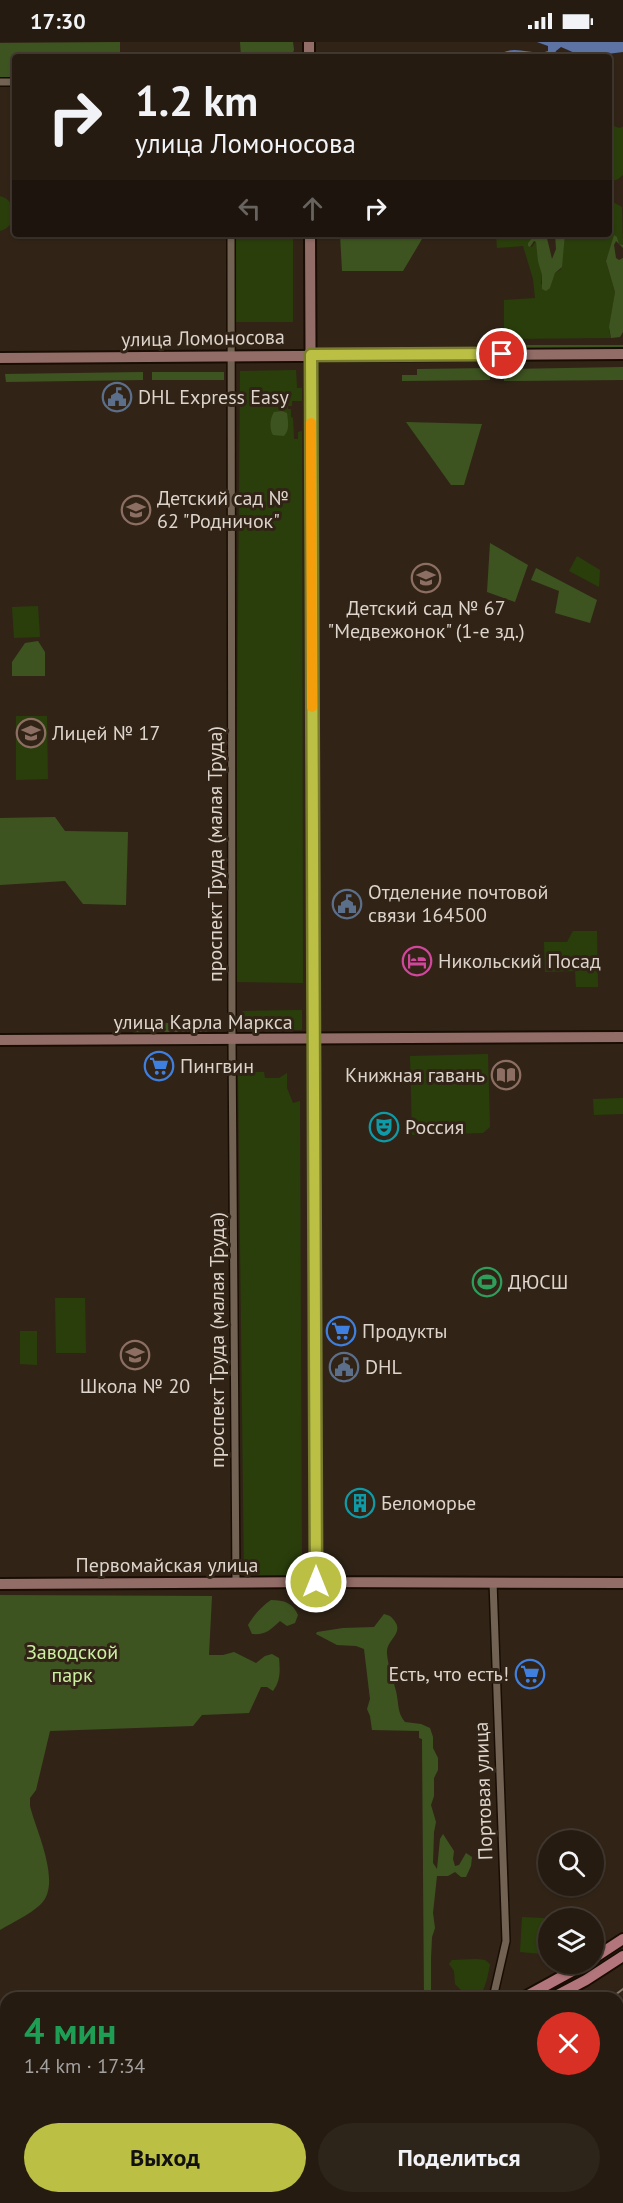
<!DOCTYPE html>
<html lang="ru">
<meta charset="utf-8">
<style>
:root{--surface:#251b11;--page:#2d241a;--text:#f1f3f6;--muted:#a3a19f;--line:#423931;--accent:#bbc045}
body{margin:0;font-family:"PT Sans",sans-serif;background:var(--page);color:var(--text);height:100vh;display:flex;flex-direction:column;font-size:22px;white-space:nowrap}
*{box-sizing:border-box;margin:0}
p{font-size:20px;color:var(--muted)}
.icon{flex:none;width:33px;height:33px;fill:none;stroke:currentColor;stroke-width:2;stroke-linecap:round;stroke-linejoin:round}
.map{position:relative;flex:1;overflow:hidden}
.panel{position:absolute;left:0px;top:1950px;width:624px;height:212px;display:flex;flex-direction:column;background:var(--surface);border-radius:18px 18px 0 0;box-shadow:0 2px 4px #0004,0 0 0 2px var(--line)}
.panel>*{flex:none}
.banner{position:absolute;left:12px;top:12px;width:600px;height:183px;border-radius:6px;box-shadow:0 2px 4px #0004,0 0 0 2px var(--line);background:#251b11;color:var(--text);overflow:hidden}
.tools{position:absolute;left:538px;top:1788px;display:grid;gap:12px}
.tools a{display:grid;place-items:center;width:66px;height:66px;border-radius:50%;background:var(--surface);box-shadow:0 2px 4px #0004,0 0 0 2px var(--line);font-size:30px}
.pin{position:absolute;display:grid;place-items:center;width:51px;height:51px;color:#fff;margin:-26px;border:3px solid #fff;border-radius:50%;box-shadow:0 2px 6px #0007}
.me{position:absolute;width:66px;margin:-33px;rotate:0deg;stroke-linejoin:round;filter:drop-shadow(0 0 4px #0008)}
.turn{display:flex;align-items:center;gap:21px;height:126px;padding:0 24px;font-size:27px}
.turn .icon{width:78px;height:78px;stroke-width:2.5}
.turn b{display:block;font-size:42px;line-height:51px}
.lanes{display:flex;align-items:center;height:57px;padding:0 24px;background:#0003;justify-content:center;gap:30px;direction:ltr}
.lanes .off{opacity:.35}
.round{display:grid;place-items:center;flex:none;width:63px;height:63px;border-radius:32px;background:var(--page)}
.summary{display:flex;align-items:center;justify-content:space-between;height:102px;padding:0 24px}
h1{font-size:36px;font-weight:600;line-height:45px;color:#1e9e55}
.action{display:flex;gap:12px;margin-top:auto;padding:12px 24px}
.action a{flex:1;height:69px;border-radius:36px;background:var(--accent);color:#111;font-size:24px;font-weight:600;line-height:69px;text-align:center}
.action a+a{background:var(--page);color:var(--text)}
.status{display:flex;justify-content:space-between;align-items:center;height:42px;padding:0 30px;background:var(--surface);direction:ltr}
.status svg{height:16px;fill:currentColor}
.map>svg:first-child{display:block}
.green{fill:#2a3e0b}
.forest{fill:#3e5420}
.water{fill:#5c73a4}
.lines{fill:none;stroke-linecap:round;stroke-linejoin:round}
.street-casing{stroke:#190d03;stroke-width:10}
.secondary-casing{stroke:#190d03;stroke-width:14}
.primary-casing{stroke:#190d03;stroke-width:14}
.street{stroke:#716253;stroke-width:7}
.secondary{stroke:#926c67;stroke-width:10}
.primary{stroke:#b2757b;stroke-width:10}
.rail{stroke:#84796e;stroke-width:2}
.route-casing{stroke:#7a7d2d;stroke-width:15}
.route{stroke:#bbc045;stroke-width:10}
.slow{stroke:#f59e0b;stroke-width:10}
.labels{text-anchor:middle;stroke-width:6;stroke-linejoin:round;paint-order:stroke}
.street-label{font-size:20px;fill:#ddd4cc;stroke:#312417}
.poi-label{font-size:20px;fill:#ddd4cc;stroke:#312417;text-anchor:start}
.park-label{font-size:20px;fill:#ccf1a1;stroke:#312417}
</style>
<div class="status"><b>17:30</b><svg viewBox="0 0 49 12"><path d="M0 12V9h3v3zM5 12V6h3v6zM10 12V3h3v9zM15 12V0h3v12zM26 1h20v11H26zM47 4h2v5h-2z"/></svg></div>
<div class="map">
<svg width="623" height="2161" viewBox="0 0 623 2161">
<rect width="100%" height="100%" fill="#312417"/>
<!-- green -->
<path class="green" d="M609 82 619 86 623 85V133L618 137 609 140Z
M0 154C19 159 19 184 0 189Z
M609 158 622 165 623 203 619 202 617 195 611 204 606 219 615 250 609 288 611 296 504 297V258L535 256 533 237 523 204 497 206 496 192H535L528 201V204L532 205 536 199 542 233 541 242 550 246 555 231 561 227 565 192H609Z
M235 192H293V280H235Z
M296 328 297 346H302V359H292V364H288V367H291V375L293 376 294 397H298V390L302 389 303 941 235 940 240 329Z
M577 514 600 528 599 545 569 529Z
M38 564 40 595 14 596 12 565Z
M16 674H47L48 737 16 738Z
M573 889H597L598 945H576L575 929 545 930 544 900H567Z
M302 968V988H244L236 983V976L243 969Z
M488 1012 490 1085 483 1091 412 1093 410 1014Z
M238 1030H264L265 1036H279L287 1031V1046L293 1061 300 1059 302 1525 300 1536 244 1537Z
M623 1056V1072L594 1073 593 1057Z
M55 1256H85L86 1311H56Z
M20 1289H37V1323L20 1322Z
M522 1875 544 1876 542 1912 520 1910Z
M476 1917 485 1918 490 1922C488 1932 486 1948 478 1955L475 1949 463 1950 455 1942 454 1929 449 1922 452 1918Z"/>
<!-- forest -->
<path class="forest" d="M120 0V15H15V35H0V1Z
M240 0H293L294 8 291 15H241Z
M340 192H425L403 229H342Z
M535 192H546L552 217 556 207 555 192H565L562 225 555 231 550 246 546 249 542 247V233L538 219 536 200 534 199 530 205 528 204V201Z
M614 193 617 195 619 202 623 203V206L616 199 614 203 616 216 619 218 623 216V290L620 295 611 296 609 285 615 250 606 219Z
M510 303H623V307L510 308Z
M623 325V338L504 339 503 327Z
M490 326V338L402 339V333H417V327Z
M143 330V338L6 340 5 332Z
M152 330H224V338H152Z
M282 369 287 371C288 379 290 388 284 394L273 393C269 387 270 376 274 370Z
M406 380 482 382 464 443H451Z
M490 501 528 523 515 560 487 550Z
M536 526 597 558 590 581 555 571 559 549 531 538Z
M38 599 45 610V634H12V620L25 601Z
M55 775 65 789 128 790 126 863 83 862 65 839 0 843V776Z
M135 981H206L209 986 206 990 134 991 132 989V985Z
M0 1553 212 1554 209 1613H223L234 1610 256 1621 265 1614 272 1612 279 1616C280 1628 281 1638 273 1649L267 1645H261L249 1671 202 1673 193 1684 50 1689 36 1748 30 1756V1764C36 1789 63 1843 40 1863 29 1873 13 1880 0 1888Z
M271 1558C284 1558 293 1561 298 1573L295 1581 287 1584 280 1579C270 1588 266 1593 252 1592L248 1583C253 1574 262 1564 271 1558Z
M384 1572 390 1574C409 1591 385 1596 387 1612 388 1624 393 1637 396 1649 399 1661 397 1671 405 1680L421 1682 430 1686 433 1695V1706L438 1716V1728L434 1736V1754L431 1763 436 1780 434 1790 433 1821 437 1827 440 1797 443 1792 454 1809 453 1817 455 1824 459 1823 466 1811 472 1815 471 1824 466 1835H461L455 1830 448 1834H437L433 1871 435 1886 432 1895 431 1916V1956H424L422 1697 419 1696V1689L372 1688 370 1674 367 1667 370 1657 364 1607 356 1604 337 1603 316 1592 317 1590 343 1586 374 1585Z"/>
<!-- water -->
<path class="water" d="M537 0H623V10L584 15 561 5 556 9 553 15H496C513 0 531 15 548 9V4Z"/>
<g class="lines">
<!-- street casing -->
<g class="street-casing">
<path id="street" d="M0 40H15
M231 192 232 998 236 1540
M493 1540 506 1899 493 1956
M478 2161V2156"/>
</g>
<!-- secondary casing -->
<g class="secondary-casing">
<path id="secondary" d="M309 0V15
M310 192 316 1540
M0 316 623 312
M0 998 623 995
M0 1542 316 1540 623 1541"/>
</g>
<!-- primary casing -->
<g class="primary-casing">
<path id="primary" d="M594 1916 623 1897
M523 1956 585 1922
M552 1956 586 1938 623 1914
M0 2065 6 2063"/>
</g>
<!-- street -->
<use href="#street" class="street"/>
<!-- secondary -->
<use href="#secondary" class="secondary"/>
<!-- primary -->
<use href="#primary" class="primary"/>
<!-- rail -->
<path class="rail" d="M611 1956 623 1947"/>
</g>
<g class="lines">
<!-- route casing -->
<g class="route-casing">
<path id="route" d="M316 1540 311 313 502 312"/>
</g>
<!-- route -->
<use href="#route" class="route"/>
<!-- slow -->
<path class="slow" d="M311 381 312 665"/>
</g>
<!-- icons -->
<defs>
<g id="civic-ring" transform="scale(1.5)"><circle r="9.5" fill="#312417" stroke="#5c6f8a" stroke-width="1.5"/><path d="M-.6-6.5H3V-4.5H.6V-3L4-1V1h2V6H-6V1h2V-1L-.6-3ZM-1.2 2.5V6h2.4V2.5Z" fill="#5c6f8a"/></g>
<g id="school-ring" transform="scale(1.5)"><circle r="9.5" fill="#312417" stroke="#8d6e63" stroke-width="1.5"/><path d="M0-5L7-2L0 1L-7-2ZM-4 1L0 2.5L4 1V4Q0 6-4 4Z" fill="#8d6e63"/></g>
<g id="hotel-ring" transform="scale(1.5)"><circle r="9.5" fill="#312417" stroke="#d1479c" stroke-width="1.5"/><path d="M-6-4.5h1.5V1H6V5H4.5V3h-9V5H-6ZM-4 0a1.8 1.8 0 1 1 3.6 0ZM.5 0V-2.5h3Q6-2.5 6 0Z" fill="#d1479c"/></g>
<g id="supermarket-ring" transform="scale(1.5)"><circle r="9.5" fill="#312417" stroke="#3f7fe0" stroke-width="1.5"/><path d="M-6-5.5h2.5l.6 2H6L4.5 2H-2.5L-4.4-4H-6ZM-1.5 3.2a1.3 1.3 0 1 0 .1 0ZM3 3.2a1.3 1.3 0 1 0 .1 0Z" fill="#3f7fe0"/></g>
<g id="library-ring" transform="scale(1.5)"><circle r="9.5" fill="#312417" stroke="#8d6e63" stroke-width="1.5"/><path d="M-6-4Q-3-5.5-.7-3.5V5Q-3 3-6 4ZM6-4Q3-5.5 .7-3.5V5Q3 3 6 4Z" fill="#8d6e63"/></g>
<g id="theatre-ring" transform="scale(1.5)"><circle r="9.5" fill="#312417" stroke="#0f9aa8" stroke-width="1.5"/><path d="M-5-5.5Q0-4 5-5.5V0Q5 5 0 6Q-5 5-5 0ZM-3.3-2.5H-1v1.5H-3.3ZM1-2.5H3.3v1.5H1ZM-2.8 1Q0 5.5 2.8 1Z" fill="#0f9aa8"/></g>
<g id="stadium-ring" transform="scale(1.5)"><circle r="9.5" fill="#312417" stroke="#2e9e5b" stroke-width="1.5"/><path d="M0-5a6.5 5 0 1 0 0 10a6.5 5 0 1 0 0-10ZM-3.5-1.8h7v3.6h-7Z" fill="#2e9e5b"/></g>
<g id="building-ring" transform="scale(1.5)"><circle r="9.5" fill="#312417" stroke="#0f9aa8" stroke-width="1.5"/><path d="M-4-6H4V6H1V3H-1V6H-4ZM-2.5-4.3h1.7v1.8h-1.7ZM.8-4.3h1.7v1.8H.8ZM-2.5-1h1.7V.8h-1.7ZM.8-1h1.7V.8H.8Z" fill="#0f9aa8"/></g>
</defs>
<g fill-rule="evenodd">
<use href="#civic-ring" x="117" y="355"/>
<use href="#school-ring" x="136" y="468"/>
<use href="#school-ring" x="426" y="536"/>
<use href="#school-ring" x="31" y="691"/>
<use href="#civic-ring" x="347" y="862"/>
<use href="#hotel-ring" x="417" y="919"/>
<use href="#supermarket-ring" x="159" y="1024"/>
<use href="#library-ring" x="506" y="1033"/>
<use href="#theatre-ring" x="384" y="1085"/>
<use href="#stadium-ring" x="487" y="1240"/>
<use href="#supermarket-ring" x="341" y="1289"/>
<use href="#school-ring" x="135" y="1313"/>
<use href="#civic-ring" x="344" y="1325"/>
<use href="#building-ring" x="360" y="1461"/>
<use href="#supermarket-ring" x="530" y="1632"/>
</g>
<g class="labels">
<!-- street labels -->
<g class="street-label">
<text transform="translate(203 296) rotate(-1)" y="7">улица Ломоносова</text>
<text transform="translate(215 812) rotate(-90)" y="7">проспект Труда (малая Труда)</text>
<text x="203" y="987">улица Карла Маркса</text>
<text transform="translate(217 1298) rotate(-90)" y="7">проспект Труда (малая Труда)</text>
<text x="167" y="1530">Первомайская улица</text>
<text transform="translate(483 1749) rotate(-92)" y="7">Портовая улица</text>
</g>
<!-- poi labels -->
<g class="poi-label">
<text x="138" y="362">DHL Express Easy</text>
<text x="157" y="463">Детский сад №<tspan x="157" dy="23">62 "Родничок"</tspan></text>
<text x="426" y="573" text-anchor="middle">Детский сад № 67<tspan x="426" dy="23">"Медвежонок" (1-е зд.)</tspan></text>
<text x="52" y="698">Лицей № 17</text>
<text x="368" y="857">Отделение почтовой<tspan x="368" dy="23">связи 164500</tspan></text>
<text x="438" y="926">Никольский Посад</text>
<text x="180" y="1031">Пингвин</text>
<text x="485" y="1040" text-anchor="end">Книжная гавань</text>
<text x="405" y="1092">Россия</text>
<text x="508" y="1247">ДЮСШ</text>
<text x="362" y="1296">Продукты</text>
<text x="365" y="1332">DHL</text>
<text x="135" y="1351" text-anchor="middle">Школа № 20</text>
<text x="381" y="1468">Беломорье</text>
<text x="509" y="1639" text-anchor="end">Есть, что есть!</text>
</g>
<!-- park labels -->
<g class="park-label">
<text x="72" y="1617">Заводской<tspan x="72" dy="23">парк</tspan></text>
</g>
</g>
</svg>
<div class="tools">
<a><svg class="icon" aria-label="search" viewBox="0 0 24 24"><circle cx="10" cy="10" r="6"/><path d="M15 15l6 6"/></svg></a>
<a><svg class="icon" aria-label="layers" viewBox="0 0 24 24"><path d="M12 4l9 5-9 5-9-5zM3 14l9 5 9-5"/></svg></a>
</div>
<div class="pin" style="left:502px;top:312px;background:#d93025"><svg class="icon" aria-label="arrive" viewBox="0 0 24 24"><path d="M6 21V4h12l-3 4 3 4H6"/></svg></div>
<svg class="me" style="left:316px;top:1540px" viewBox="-20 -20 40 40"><circle r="17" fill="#bbc045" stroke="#fff" stroke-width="3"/><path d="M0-11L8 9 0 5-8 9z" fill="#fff"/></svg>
<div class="banner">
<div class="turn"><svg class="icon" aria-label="right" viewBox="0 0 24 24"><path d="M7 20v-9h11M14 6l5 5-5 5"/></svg><div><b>1.2 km</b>улица Ломоносова</div></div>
<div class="lanes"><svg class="icon off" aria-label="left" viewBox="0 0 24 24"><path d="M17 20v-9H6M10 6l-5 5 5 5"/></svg><svg class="icon off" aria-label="ahead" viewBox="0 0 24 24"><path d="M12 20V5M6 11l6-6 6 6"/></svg><svg class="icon" aria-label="right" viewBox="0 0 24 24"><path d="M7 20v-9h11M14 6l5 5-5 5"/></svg></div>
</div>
<section class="panel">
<div class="summary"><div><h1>4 мин</h1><p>1.4 km · 17:34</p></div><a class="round" style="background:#d93025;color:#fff"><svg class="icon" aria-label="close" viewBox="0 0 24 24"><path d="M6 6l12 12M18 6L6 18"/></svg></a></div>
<div class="action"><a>Выход</a><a>Поделиться</a></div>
</section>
</div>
